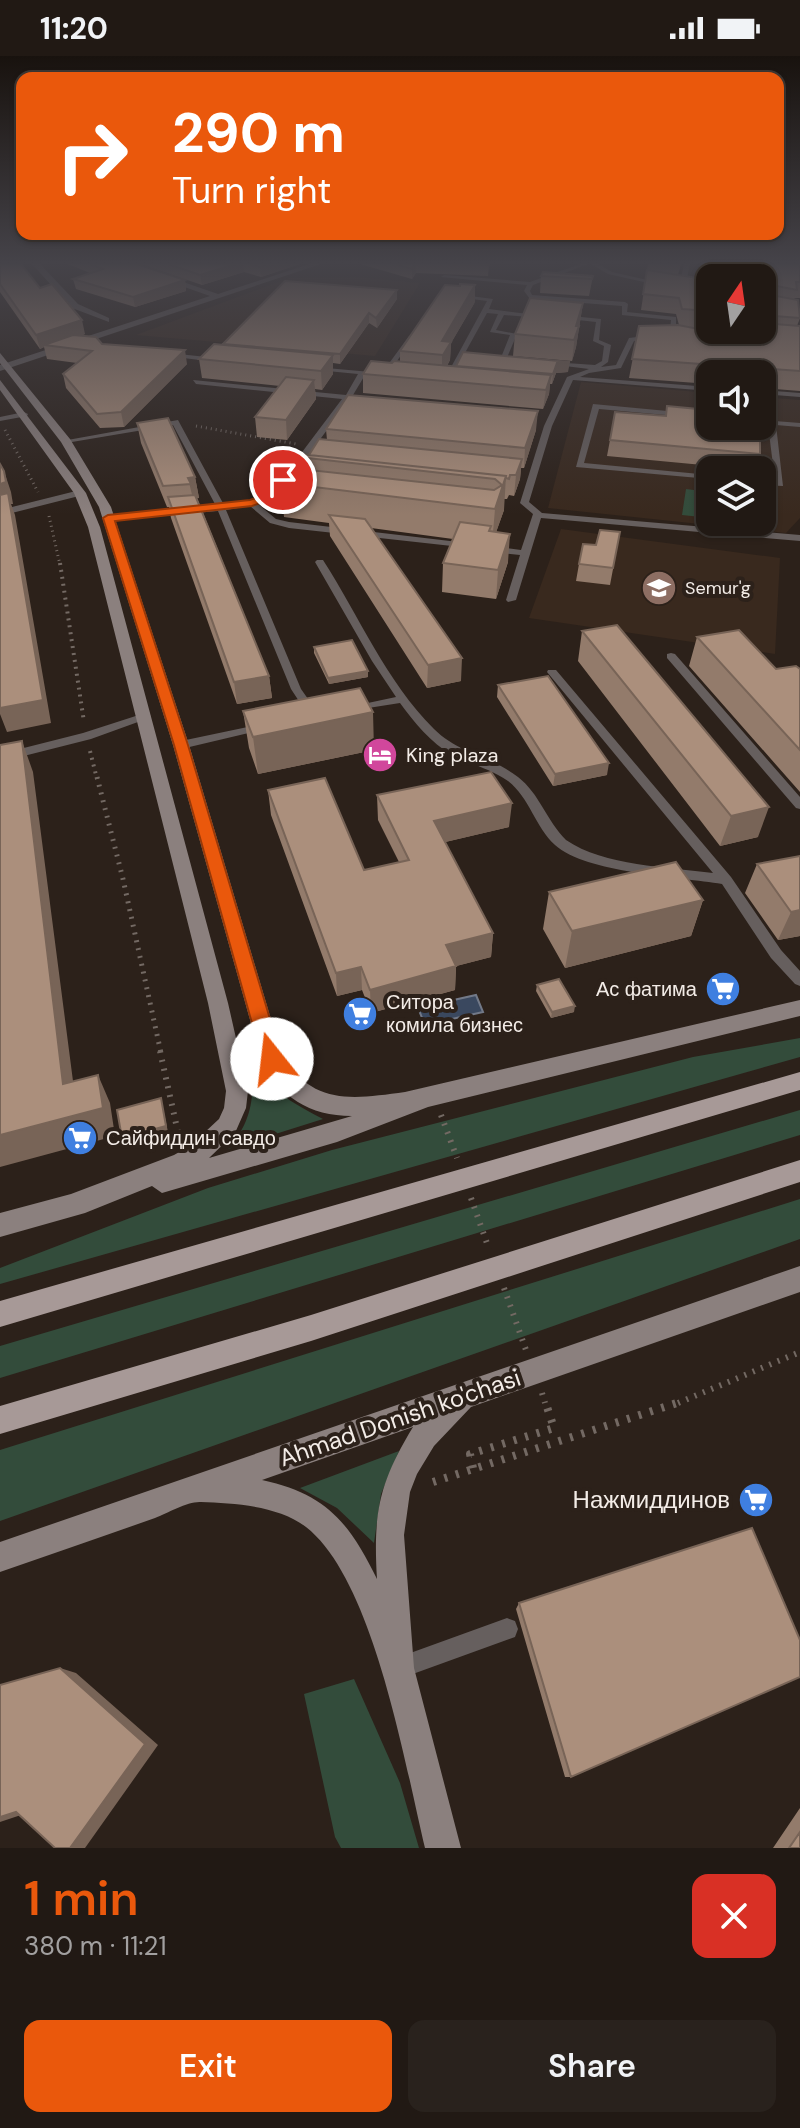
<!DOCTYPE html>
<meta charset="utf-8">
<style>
:root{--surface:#211914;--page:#29221d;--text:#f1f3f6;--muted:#a2a0a0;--line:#3e3834;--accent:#ea580c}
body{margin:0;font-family:"DM Sans",sans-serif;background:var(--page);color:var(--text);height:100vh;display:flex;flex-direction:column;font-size:30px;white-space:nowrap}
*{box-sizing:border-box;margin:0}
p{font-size:26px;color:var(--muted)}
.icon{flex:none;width:44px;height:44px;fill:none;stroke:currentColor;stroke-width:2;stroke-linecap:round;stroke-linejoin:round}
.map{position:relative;height:1792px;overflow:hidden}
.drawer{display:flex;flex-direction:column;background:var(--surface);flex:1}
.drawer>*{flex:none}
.banner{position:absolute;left:16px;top:16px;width:768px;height:168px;border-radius:16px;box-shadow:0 2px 6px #0004,0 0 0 2px var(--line);background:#ea580c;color:#fff;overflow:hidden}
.needle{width:52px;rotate:13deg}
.tools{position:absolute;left:696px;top:208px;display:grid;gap:16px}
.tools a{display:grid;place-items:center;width:80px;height:80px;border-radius:16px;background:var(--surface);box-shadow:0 2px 6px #0004,0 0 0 2px var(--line);font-size:40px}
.pin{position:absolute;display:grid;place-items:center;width:68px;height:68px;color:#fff;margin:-34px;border:4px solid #fff;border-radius:50%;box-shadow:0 2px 8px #0007}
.me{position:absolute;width:88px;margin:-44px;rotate:344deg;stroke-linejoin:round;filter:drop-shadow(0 0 6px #0008)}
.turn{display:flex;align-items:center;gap:28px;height:168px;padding:0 24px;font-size:36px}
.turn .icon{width:104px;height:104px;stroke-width:2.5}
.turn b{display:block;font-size:56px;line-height:68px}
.round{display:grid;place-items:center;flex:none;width:84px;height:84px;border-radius:16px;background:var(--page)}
.head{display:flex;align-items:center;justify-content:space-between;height:136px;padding:0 24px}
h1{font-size:48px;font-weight:600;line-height:60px;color:var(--accent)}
.primary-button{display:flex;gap:16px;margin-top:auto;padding:16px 24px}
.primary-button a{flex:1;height:92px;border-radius:16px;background:var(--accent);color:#fff;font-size:32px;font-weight:600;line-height:92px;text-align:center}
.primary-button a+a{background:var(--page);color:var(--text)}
.status{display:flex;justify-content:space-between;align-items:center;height:56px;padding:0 40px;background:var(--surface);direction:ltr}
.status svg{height:22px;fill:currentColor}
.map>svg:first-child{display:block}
.built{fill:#39291e;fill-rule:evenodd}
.green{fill:#334c3b}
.water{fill:#3a485f;stroke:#727988;stroke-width:2}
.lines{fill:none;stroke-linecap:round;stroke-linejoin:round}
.path-far4{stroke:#736963;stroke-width:3;stroke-dasharray:1 4;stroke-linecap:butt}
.path-far3{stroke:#736963;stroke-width:4;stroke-dasharray:2 5;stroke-linecap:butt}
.path-far2{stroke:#736963;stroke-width:5;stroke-dasharray:2 6;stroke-linecap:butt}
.path-far1{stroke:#736963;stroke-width:6;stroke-dasharray:2 7;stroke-linecap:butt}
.path{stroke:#736963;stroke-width:8;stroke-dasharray:3 9;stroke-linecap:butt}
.lane{fill:#665f5e;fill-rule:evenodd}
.street{fill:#665f5e;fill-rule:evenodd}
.secondary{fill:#8b807e;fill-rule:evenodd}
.primary{fill:#a79997;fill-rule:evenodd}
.wall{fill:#937b6b;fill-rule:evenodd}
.shaded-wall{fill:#786457}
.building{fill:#ab8f7c;stroke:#786457;stroke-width:2}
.route{fill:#ea580c;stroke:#983908;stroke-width:2}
.labels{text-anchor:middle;stroke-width:8;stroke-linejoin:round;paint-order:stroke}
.far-poi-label{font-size:18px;fill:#f3ece7;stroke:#2c211a;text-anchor:start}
.poi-label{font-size:20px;fill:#f3ece7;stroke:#2c211a;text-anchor:start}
.near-street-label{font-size:24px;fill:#f3ece7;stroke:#2c211a}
.near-poi-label{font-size:24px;fill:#f3ece7;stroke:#2c211a;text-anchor:end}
</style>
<div class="status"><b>11:20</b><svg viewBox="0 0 49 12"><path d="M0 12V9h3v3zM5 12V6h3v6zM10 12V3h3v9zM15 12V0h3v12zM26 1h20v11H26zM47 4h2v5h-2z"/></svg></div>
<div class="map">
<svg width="800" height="1792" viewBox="0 0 800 1792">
<rect width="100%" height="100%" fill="#2c211a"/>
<!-- built -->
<path class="built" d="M357 221 420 227 375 300 136 279 289 222Z
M581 326 710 337V370H762V341L800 344V462L786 477 548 452ZM710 414H762V466H710Z
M561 473 780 502 775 598 529 562Z"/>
<!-- green -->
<path class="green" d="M686 433 710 436V462L682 459Z
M247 975C267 1030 271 1036 323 1063L228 1093C262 1054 252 1022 247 975Z
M800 982V1001L0 1228V1212L208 1132 332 1094 693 1001Z
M800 1054V1079L0 1322V1290Z
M800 1143V1183L0 1465V1394Z
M399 1395 381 1438 374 1487 337 1452 300 1432Z
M354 1623 400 1727 419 1792H341L335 1781 304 1638Z"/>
<!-- water -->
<path class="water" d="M476 939 483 956 425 969 418 952Z"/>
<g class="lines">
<!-- path-far4 -->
<path class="path-far4" d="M196 370 296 388
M5 374 38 436
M49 460 60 509"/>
<!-- path-far3 -->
<path class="path-far3" d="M60 507 84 666
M90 695 97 723"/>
<!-- path-far2 -->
<path class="path-far2" d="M97 721 123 823 161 997"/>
<!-- path-far1 -->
<path class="path-far1" d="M160 995 179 1081
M441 1059 457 1102
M471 1142 489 1193
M504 1232 526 1294
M542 1337 545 1347
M678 1347 800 1296"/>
<!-- path -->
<path class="path" d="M473 1412 470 1398 554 1372 545 1345
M433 1426 683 1345"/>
<!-- lane -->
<path class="lane" d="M580 208H588L533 229 530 235 532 239 625 246 628 248 627 256 676 261V272L687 275 684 277 670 275 671 264 622 259V250L530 243 524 235 527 229 441 221 444 219 530 226Z
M591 208H598L612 216 665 228 662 230 608 218Z
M684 208H690L685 231 682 233 679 231Z
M455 238 493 243 489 253 544 260 541 262 504 259 496 274 517 278 506 304 503 306 500 304 510 279 490 276 498 258 487 257 450 324 443 326 487 245 457 241Z
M562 259 601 263 599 284 611 289 608 306 601 311 616 309 629 282 653 279 656 281 634 285 621 312 589 317 580 321 710 331V335L573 324 552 370 529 446 542 457 800 479V485L541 462 516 544 508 546 506 544 520 499 492 496 487 493 492 490 521 494 533 458 520 447 544 370 567 321 589 313 549 308 552 306 595 309 602 305 604 290 593 285 596 266 560 262Z
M409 280 414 281 387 319H365L353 339 364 340V344L350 343 278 440 258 448 276 463 289 466 467 487 470 488V492L289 472 270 467 250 450 226 454 301 633 320 660 314 663 310 662 291 633 218 455 108 465 104 462 108 459 216 450 173 369 66 387 62 385 178 364 224 449 250 445 272 436 342 343 196 328 193 324 346 339 358 318 317 314 315 311 382 317Z
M169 297 216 302 219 304 216 306 167 300Z
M762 334 800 337V341L762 338Z
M593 348 710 359V363L599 353 584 407 710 419V423L576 411Z
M24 356 28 358 27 360 0 365V361Z
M762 364 800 367V371L776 369 783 430 762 429V423L775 425 768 369 762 368Z
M80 434 84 437 83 439 0 460V454Z
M317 504H323C359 560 386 625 434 673 459 698 491 700 518 721 539 737 547 765 566 784 604 810 668 811 713 817L547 616 548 614H556L731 821 781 894 800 915V930L795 928 771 902 722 828C680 821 586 817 555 789 535 771 530 742 508 725 491 713 470 708 452 699 431 687 414 666 400 647L349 655V651L396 641 372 605 315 506Z
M671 597 675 598 800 741V753L796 752 667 602V598Z
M145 657 151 660 149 662 91 683 0 706V698L83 677Z
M262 668 268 671 266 673 181 693 175 689 181 685Z
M507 1562 515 1565 518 1573 515 1581 399 1623 391 1620 388 1612 391 1604Z"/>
<!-- street -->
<path class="street" d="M32 208H40L78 248 109 262V266L72 252Z
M119 208H131L218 238 309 208H321L0 315V309L210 240Z"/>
<!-- secondary -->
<path class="secondary" d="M0 297 70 383 111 451 189 689 282 1000C314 1050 353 1043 405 1036L800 944V960L428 1051 337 1086 162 1137 152 1130 85 1157 0 1181V1157L71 1138 174 1099 190 1090 219 1063 224 1052 226 1035 208 947 88 471 74 437 0 334V324L86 437 100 471 228 947 248 1035 246 1052 235 1077 209 1102 352 1060C309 1060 280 1041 261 1003L173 689 99 451 61 386 0 307Z
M800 1210V1236L471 1351 434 1390 417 1418 410 1436 404 1479 414 1612 461 1792H425C405 1709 374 1524 306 1471 279 1450 234 1447 201 1446 188 1445 168 1457 155 1462 104 1480 52 1498 0 1516V1486ZM413 1371C379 1427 373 1457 377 1523 349 1466 326 1438 262 1424Z"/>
<!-- primary -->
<path class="primary" d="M800 1016V1034L0 1271V1245Z
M800 1104V1126L311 1285 0 1378V1350L311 1259Z"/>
</g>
<!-- wall -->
<path class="wall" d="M0 208 40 232 85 278 80 280 102 288 187 308 124 371 100 372 66 332 63 318 77 307 47 303 44 291 40 293 0 236Z
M68 208H137L185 224 186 235 135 251 76 233 73 223 90 217Z
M140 208H300L261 221 244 216 202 229Z
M360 208H489V209L488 220 416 217 412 223Z
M648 208H681L678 219 708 224 710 216H722L724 208H800V242H795L794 243 800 262 797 270H800V335L762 332V318H710V328L629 322 639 270 679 269 676 258 641 254ZM710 222H762V274H710Z
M541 220H593L589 240 540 237Z
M397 243 377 272 369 267 340 308 333 307V318L322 334 315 333 316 343 287 384 257 381 255 361 280 330 202 322 199 303 223 289Z
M475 246 451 287 450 304 447 310 568 316 556 317 552 328H550L549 338 543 353 363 337V318L400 306V295Z
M583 247 576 291 572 305 513 300 515 278Z
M707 364 760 398 756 414 607 400 610 384Z
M137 367 195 421 199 442H197L269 620 272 642 237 648 171 462 169 451H167L141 387Z
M326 373 536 374 524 412H521L520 423 514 440 509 439 507 443H504V454L496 476 508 506 496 543 442 536 443 507 453 483 371 472 461 625 427 632 330 480 329 467 284 461 281 427 299 413 298 401 309 399 327 384Z
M620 476 610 529 576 525 579 508Z
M582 575 758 781 720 790 578 605Z
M697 581 776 613H800V736L689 610Z
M314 591 368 621 329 628 314 597Z
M498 629 607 719 553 730 497 641Z
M243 655 374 694 258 718 249 692Z
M268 734 364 814 399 806 378 764 377 739 509 771 445 786 493 877 491 901 456 910 455 934 371 957 362 934 337 940 271 759Z
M800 800V880L778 884 745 837 757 808Z
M549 836 703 844 691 880 565 912 543 873Z
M537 929 574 956 551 962 536 935Z
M519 1547 571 1721H565L516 1553Z
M800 1752V1792H773Z"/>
<!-- shaded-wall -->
<path class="shaded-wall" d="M236 208H243L244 216 202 229 200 219Z
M268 208H300L261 221 260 211Z
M415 208 416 217 412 223V213Z
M185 224 186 235 135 251 133 241Z
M475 229V246L451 287 450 304 442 318V285Z
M397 234V243L377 272 376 262Z
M583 247 576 291 572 305 576 270Z
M369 257V267L340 308V298Z
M82 264 85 278 49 290 44 289V291L40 293 36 279Z
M185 294 187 308 124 371 121 356Z
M333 299V318L322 334 321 315Z
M570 306 568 316 556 317 552 328 553 318 557 307Z
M551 319 549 338 543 353 546 334Z
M314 324 316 343 287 384 286 364Z
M538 355 536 374 524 412 525 392Z
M522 403 520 423 514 440 516 419Z
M4 415 11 436 13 448H11L15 459 51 667 7 676 0 658V428Z
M506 420 504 454 492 488 495 453Z
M195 421 199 442 193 443 188 422Z
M510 478 508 506 496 543 498 514Z
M462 602 461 625 427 632 428 609Z
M368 615V621L329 628 328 622Z
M269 620 272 642 237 648 234 626Z
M373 656 374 694 258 718 253 681Z
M22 685 33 716 77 1056 63 1028Z
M609 707 607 719 553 730 555 718Z
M512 747 509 771 433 789 434 765Z
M769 751 758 781 720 790 731 760Z
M703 844 691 880 565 912 572 875Z
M800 854V880L778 884 791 856Z
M493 877 491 901 445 913 446 889Z
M456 910 455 934 371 957 370 934Z
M361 911 362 934 337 940 336 917Z
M575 950 574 956 551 962 552 956Z
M98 1019 110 1047 115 1080 0 1111V1079Z
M161 1042 168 1076 124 1087 122 1082Z
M60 1612 76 1617 158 1689 85 1792H70Z
M36 1754 0 1766V1761L16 1756Z"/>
<!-- building -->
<path class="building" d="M0 208H21L40 232 52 228 82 264 36 279 0 228Z
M90 208H137L185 224 133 241 73 223 103 213Z
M168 208H236L200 219Z
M250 208H268L260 211Z
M395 208H415L412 213Z
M449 208H489V209Z
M724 208H800V226H796L797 234 767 228 763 231 765 238 798 244 800 262 762 259V222H715L716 217 710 216 723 217Z
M647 214 710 224V255L682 253 679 242 643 238Z
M543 216 593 220 592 223 541 220Z
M285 225 397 234 376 262 369 257 340 298 223 288Z
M460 228 475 229 442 285 451 286 443 299 400 295 445 229 460 230Z
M530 242 583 247 576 270H579L574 284 515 278Z
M762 267 800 270V315L632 303 639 270 678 269 745 282 750 278 748 274H762Z
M73 279 96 281 102 288 185 294 121 356 97 358 63 318 92 295 44 289Z
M214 288 333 299 321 315 199 303Z
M463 296 570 306 557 307 553 318 456 310Z
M371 305 392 307 394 305 551 319 546 334 363 318Z
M286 321 314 324 286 364 255 361Z
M348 339 538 355 525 392 326 373Z
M667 350 708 354 707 364H710V370H760V398L610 384 615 356 666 360Z
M168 362 195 421 188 422 191 428 163 430 137 367Z
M319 383 522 403 516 419H510L509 423 506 422V420L309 399Z
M300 398 506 420 495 453 281 427 291 412 494 434 502 429 495 423 298 401Z
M0 408 4 415 6 426 0 428Z
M8 437 43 644 0 652V439Z
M195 439 269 620 234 626 168 441Z
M329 459 365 463 462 602 428 609Z
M460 466 491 470 489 475 510 478 498 514 443 507Z
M600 474 620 476 613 512 579 508 583 488 596 489Z
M617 569 769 751 731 760 582 575Z
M739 574 776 613 796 610 800 613V694L697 581Z
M352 584 368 615 328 622 314 591Z
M548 620 609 707 555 718 498 629Z
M360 632 373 656 253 681 243 655Z
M22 685 63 1028 98 1019 103 1052 0 1079V689Z
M491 716 512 747 434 765 493 877 446 889 456 910 370 934 361 911 336 917 268 734 325 722 364 814 409 804 377 739Z
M800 800V854L791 856 757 808Z
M676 806 703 844 572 875 549 836Z
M559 923 575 950 552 956 537 929Z
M161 1042 166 1070 122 1082 117 1054Z
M752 1472 800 1584V1621L571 1721 519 1547Z
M60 1612 145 1688 70 1792H55L16 1756 0 1761V1629Z
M800 1776V1792H789Z"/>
<!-- sky -->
<linearGradient id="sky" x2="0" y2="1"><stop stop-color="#18120e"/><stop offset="0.45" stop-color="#454349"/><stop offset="1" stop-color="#454349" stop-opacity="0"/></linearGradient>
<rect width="800" height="459" fill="url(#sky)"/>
<!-- route -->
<path class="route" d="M283 421 288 424 279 440 252 450 115 465 188 689 282 1003 279 1009 272 1012 265 1009 262 1003 174 689 103 462 108 459 250 444 271 436Z"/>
<!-- icons -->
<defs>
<g id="school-disc" transform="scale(1.8)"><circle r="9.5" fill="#8d6e63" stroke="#2c211a"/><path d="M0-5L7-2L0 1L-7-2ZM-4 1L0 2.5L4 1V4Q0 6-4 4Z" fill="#fff"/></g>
<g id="hotel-disc" transform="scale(1.8)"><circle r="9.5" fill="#d1479c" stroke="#2c211a"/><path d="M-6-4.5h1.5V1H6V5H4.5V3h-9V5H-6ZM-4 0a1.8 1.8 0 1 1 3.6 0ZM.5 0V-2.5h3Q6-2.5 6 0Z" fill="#fff"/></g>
<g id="supermarket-disc" transform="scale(1.8)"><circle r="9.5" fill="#3f7fe0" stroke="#2c211a"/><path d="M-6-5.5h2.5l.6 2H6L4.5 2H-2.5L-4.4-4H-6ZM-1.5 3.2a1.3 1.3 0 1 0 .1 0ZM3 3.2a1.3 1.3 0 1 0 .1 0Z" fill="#fff"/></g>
</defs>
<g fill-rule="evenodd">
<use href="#school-disc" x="659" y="532"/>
<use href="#hotel-disc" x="380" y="699"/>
<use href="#supermarket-disc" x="723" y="933"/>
<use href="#supermarket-disc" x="360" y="958"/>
<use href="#supermarket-disc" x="80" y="1082"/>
<use href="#supermarket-disc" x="756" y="1444"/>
</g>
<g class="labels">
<!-- far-poi labels -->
<g class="far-poi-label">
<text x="685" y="538">Semur'g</text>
</g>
<!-- poi labels -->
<g class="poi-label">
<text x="406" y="706">King plaza</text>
<text x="697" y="940" text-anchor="end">Ас фатима</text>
<text x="386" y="953">Ситора<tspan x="386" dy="23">комила бизнес</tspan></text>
<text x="106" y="1089">Сайфиддин савдо</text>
</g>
<!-- near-street labels -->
<g class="near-street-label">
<text transform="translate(400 1362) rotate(-19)" y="8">Ahmad Donish ko'chasi</text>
</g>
<!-- near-poi labels -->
<g class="near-poi-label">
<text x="730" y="1452">Нажмиддинов</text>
</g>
</g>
</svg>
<div class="tools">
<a><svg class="needle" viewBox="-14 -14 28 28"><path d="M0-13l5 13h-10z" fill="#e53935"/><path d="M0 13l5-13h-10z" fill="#a2a0a0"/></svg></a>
<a><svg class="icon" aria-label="sound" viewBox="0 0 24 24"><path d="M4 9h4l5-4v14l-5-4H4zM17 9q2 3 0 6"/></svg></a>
<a><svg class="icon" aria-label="layers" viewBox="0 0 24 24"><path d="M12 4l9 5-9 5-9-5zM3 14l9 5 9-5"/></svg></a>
</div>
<div class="pin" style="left:283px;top:424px;background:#d93025"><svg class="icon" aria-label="arrive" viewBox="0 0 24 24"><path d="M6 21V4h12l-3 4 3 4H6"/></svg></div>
<svg class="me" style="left:272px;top:1003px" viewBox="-20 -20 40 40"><circle r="19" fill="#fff"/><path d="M0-13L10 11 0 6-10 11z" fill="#ea580c"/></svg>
<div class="banner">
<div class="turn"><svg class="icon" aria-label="right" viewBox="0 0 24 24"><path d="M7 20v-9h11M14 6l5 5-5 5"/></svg><div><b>290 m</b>Turn right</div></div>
</div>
</div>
<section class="drawer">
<div class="head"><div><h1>1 min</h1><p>380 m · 11:21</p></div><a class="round" style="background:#d93025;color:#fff"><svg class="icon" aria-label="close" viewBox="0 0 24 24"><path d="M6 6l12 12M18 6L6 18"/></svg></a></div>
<div class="primary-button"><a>Exit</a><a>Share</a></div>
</section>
